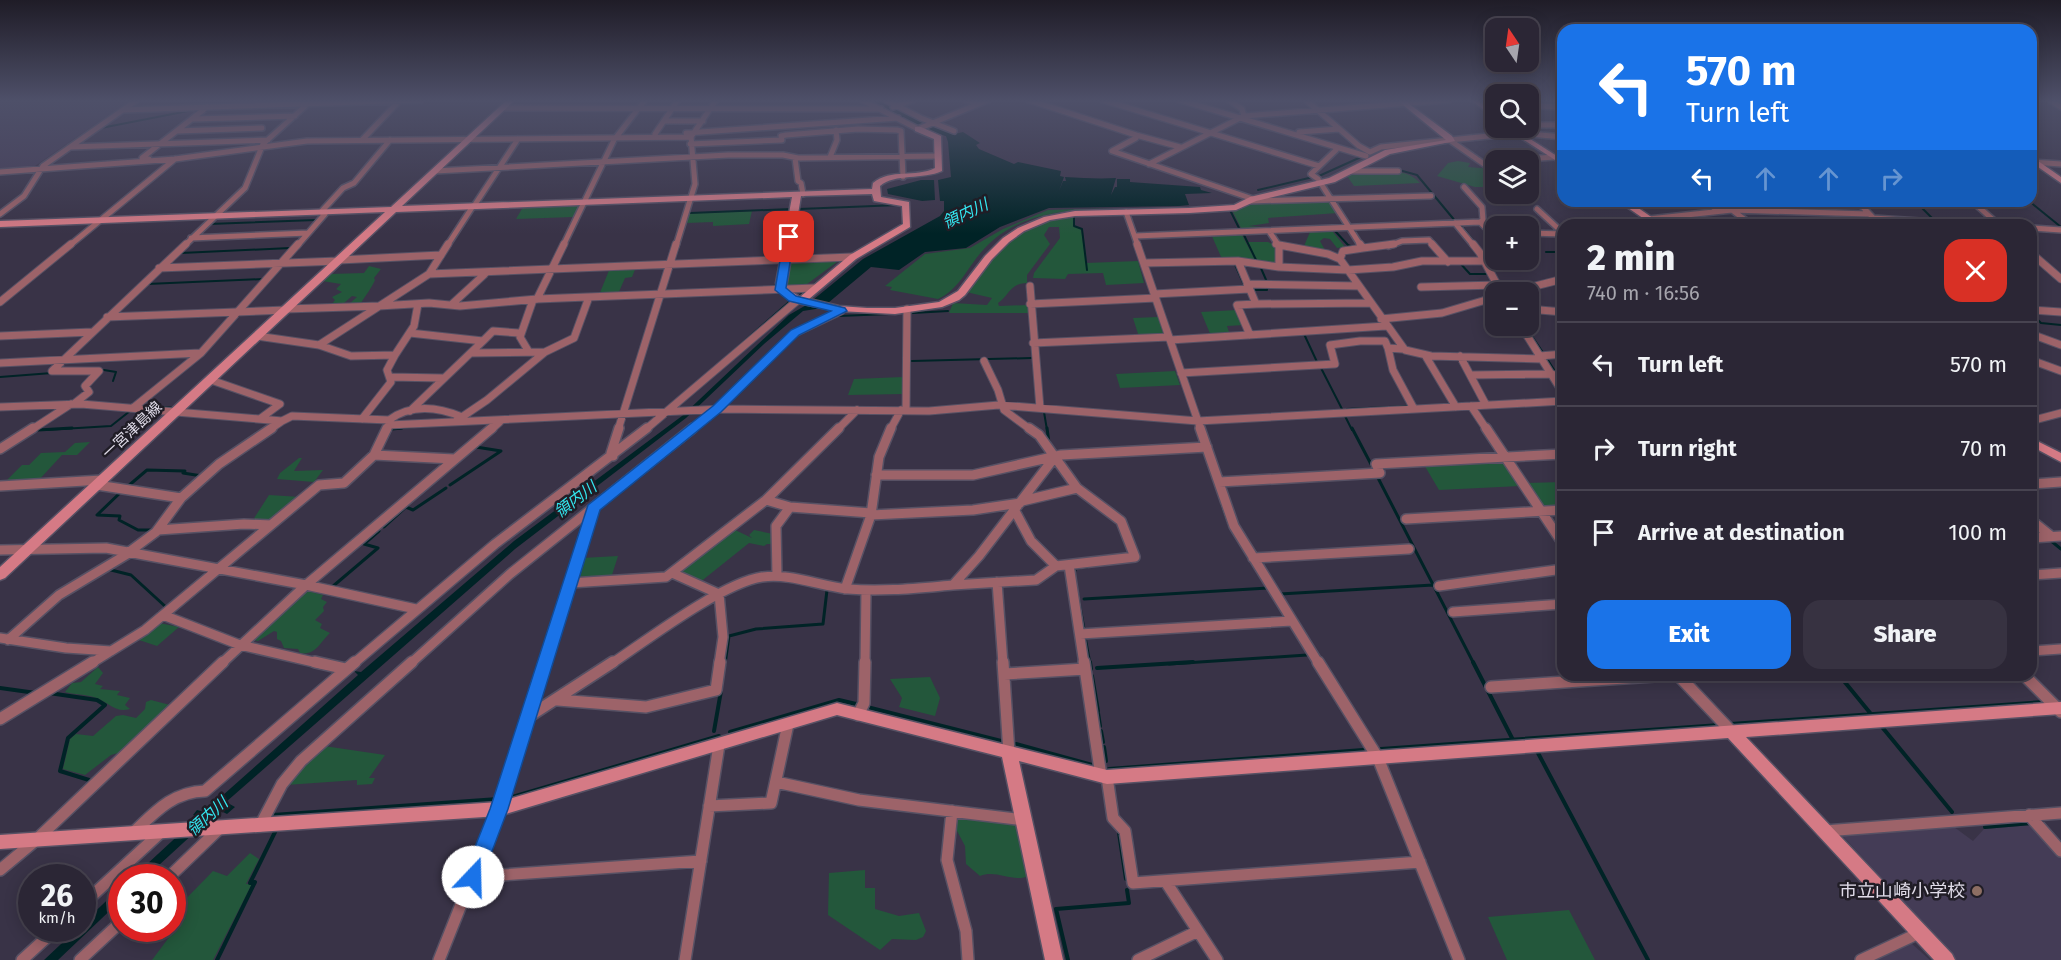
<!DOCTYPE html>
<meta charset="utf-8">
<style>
:root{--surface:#2b2635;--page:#373241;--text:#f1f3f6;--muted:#a6a5ad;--line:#474350;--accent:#1a73e8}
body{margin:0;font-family:"Fira Sans","Noto Sans JP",sans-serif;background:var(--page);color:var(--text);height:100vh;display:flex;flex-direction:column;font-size:22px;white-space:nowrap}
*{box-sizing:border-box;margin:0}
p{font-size:20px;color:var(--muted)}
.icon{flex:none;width:33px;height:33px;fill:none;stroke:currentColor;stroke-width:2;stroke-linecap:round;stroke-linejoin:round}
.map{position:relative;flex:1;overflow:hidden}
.panel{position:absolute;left:1557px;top:219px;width:480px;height:462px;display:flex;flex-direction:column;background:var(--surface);border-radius:18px;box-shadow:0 3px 15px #0003,0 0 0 2px var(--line)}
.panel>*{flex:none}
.hud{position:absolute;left:1557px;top:24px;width:480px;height:183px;border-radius:18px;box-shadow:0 3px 15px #0003,0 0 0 2px var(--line);background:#1a73e8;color:#fff;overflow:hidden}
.needle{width:39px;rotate:347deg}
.tools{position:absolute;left:1485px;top:18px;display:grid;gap:12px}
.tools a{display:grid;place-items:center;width:54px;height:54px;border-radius:12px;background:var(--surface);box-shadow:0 3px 15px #0003,0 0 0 2px var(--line);font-size:30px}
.speed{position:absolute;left:18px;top:864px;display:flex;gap:12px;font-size:30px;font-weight:700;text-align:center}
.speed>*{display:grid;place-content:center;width:78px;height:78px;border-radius:50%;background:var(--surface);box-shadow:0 3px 15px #0003,0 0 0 2px var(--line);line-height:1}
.speed small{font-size:15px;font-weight:400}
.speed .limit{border:9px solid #d22;background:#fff;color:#111}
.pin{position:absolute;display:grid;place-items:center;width:51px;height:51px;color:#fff;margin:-26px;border-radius:12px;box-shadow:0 3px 9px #0006}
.me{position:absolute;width:66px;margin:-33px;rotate:21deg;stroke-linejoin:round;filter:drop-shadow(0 0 4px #0008)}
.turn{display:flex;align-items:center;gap:21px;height:126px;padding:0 30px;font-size:27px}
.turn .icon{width:78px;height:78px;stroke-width:2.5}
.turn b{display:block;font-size:42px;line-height:51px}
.lanes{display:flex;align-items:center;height:57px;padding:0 30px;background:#0003;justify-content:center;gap:30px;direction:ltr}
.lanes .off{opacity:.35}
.round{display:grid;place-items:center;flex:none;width:63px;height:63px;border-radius:18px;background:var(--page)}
.summary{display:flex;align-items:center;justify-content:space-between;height:102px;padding:0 30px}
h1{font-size:36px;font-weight:800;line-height:45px}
.cta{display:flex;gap:12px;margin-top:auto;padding:12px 30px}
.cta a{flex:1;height:69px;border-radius:18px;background:var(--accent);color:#fff;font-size:24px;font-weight:800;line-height:69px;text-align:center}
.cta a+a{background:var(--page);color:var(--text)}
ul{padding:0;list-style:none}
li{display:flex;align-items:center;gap:18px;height:84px;padding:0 30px;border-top:2px solid var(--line)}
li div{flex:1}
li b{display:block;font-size:22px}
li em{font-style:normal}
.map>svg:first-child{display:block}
.built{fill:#443c56}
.green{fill:#23573b}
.water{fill:#002326}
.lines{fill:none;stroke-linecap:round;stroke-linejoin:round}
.stream-far2{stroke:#002326;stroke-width:2}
.stream-far1{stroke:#002326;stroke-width:3}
.stream{stroke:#002326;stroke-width:4}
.river{fill:#002326;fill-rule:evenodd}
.street-far3-casing{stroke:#575164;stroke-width:8}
.street-far2-casing{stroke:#575164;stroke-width:9}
.street-far1-casing{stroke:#575164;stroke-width:12}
.street-casing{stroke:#575164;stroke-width:14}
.secondary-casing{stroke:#575164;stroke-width:3}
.street-far3{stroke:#9d6369;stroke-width:5}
.street-far2{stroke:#9d6369;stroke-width:7}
.street-far1{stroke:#9d6369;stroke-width:9}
.street{stroke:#9d6369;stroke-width:11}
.secondary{fill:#d57a85;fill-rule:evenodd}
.route{fill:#1a73e8;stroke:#114b97;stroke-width:1.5}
.education-dot{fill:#8d6e63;stroke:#201d26;stroke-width:2}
.labels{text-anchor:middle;stroke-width:5;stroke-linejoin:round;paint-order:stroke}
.street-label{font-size:15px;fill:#e0dce9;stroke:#201d26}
.water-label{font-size:16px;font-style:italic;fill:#33e7f1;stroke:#201d26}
.near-poi-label{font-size:18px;fill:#e0dce9;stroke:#201d26;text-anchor:end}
</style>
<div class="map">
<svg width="2061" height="960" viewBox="0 0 2061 960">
<rect width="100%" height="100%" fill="#393347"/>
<!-- built -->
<path class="built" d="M0 100H130L35 166 0 169Z
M1950 824 1973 841 1984 829 2031 825 2061 857V960H1954L1925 925 1840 833Z
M1911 943 1930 960H1875Z"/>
<!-- green -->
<path class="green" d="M1458 161 1470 163 1468 167 1493 169 1495 187H1475L1437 176 1448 163Z
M1356 172C1376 172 1406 166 1420 183L1354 186 1347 176Z
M1330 201 1338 213 1268 218 1269 223 1249 226 1277 228 1242 230 1232 210 1251 203Z
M580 205 573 217 516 219 523 207Z
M1121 208C1072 210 1020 210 984 249 968 266 960 289 938 299L890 290 892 287 885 286 925 254 970 248 1003 229 1048 210Z
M752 211 749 224 713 226V222L686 223 689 213Z
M1073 216V226L1081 229 1086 263 1138 261 1144 283 1106 285 1103 273 1068 274 1065 279 1033 278 1034 273 1060 238 1059 227H1049L1044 235 1050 244 1027 275V283C1010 283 1009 296 998 303L999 306 1028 305V313H949L953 303 987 305 992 298 966 292C999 250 1017 224 1073 216Z
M1310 232H1333L1345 247 1337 248 1330 239 1324 238 1320 241 1325 250 1304 246Z
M1241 233 1256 262 1222 259 1211 234Z
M1248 242H1268L1277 246V264L1258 262Z
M841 259 803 287 786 288 789 260Z
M369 266 381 269 374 278 375 280C371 289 366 295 361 303L349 304 357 297 352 296 343 304H332L335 300 332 297 342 292 336 289 341 284 322 281 330 274 364 273Z
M636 267 632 277 625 278 618 294 599 295 610 268Z
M1237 310 1244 325 1227 326 1230 335 1211 336 1201 312Z
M1158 317 1164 336 1139 337 1133 318Z
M1175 371 1180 385 1120 388 1116 374Z
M903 377V394L848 395 854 379Z
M90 442 77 455H62L37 482 3 484 22 465H29L41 453 65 452 75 443Z
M299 458H302L294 471 323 470 314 482 277 479 280 473Z
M1503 460 1520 486 1439 490 1423 463Z
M1563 482V509H1543L1526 483Z
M269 495 301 497 271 522 251 523Z
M733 529 752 538 749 535 754 530 773 534V544H767L764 546 749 543 699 583 678 571Z
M618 556 612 575 576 577 582 558Z
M308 591 323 595 321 599 327 602 323 607 324 611 315 620 322 624 320 628 330 633C320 642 316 656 300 653L298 649 284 648 281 641 277 639V632L274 631 258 641 254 640Z
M159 623 179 627 157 646 139 640Z
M98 667 103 673 95 684 103 686 100 689 120 691 117 695 130 698 125 705 130 709C116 713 110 704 99 699 89 694 76 695 65 692L72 683 81 682Z
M930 677 940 698 935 716 899 707 902 698 890 679Z
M151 700 170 705 118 753 111 755 85 775 63 769 70 739 76 734 93 736 116 716 123 715 136 718 145 709 146 702Z
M324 746 385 755 369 778H375L372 784 357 785V780L286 785 293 776Z
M957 816 1017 824 1029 876C1013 883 996 869 980 876L966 864 965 846 956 829Z
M250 853 259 859 246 884H252L213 960H152L170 936 153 930 172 928 173 912 213 871 227 876Z
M865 870V888H875V909L899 916 919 913 926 931 923 937 916 940 892 939 880 950 828 915 829 873Z
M1569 910 1595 960H1507L1488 917Z"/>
<!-- water -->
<path class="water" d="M933 127 955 134 963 132 980 143 976 145 979 149 1014 164 1018 162 1061 171 1060 176 1064 177 1059 191 1063 181H1066L1065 177C1084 178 1098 179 1116 178L1111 195 1115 187H1117V179H1130V182L1200 187 1201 190 1212 193 1185 194 1189 205 1179 206 1049 208 1000 227 966 248 925 252 899 270 871 267 822 308 803 311 764 344 686 418 515 549 226 802 235 807 227 814 219 810 146 877 132 878 198 817 193 815 197 810 204 812 358 675 354 671 361 672 514 541 682 416 789 315 808 304 863 259 940 216 944 211V201H940L938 180 951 177 948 142 946 136 930 128Z
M921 180H934L935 200 922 201 888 194 887 189Z
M121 887V900L58 960H44L77 929 82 928 83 923Z"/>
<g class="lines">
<!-- stream-far2 -->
<path class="stream-far2" d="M217 105 227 103
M1402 105 1413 113
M101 128 193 110
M1399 170 1417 175 1456 222
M1319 176 1361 157
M1258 190 1313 177
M1915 201 1935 221
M2029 201 2061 227
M473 203 495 169
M799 209 899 205
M1230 210 1240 230
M690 213 791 209
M1074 216V226L1082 229 1087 270
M209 224 316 220
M1461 225 1473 240
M1324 231H1335L1348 245 1353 247
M1243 233 1257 262
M1528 239 1540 251
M1483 252H1496
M1528 252 1540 251
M1546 252H1563
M181 253 290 248
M1234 262 1245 287
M1459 262 1470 274H1486
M1260 266 1267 282
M147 284 263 279
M812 286 844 260
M1253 290H1267V285
M799 296 805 291
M1530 307 1532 296
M913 313 948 311
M2031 313 2041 323 2061 325
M839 316 889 314
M1525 326 1544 354
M1304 334 1318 364
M1546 357 1563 384
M725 358 789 302
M912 361 1031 358
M1321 368 1342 409
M104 370 116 372 113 381
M0 377 52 373
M147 406H158
M163 407 175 408
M1347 409 1409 406
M1044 412 1047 430
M1345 416 1352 430
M392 429 425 426
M45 430 111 426 130 411"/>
<!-- stream-far1 -->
<path class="stream-far1" d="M1047 428 1049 443
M1352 428 1373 468
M392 429 402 428
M38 430 72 428
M1377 476 1474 664
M450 485 501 451 476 447
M127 487 147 470 185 471 183 473 202 476
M122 491 97 515 120 516 119 520 138 530H152L150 533
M1222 505 1230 527
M384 527 406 507 413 510 446 488
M2050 540 2061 549
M107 569 131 575 167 608
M1074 573 1076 568 1087 567
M332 587 378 548 364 544 379 531
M1077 591 1084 629
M1280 594 1433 585
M1084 599 1268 588
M1085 637 1090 664
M725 664 729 636 756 629 823 624 827 590
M1169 664 1307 655"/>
<!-- stream -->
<path class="stream" d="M1090 662 1091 669
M1473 662 1513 740
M1097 668 1193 662
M1839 675 1871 714
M1092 676 1098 711
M0 688 36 693
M49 693 97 700 105 705 68 738 60 771 89 780
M867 707 1005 742
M1098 713 1100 726
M1731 724 2043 702
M1882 727 1952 812
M714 731 721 691
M1101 731 1103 742
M730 732 839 700 856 704
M1016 744 1096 766
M1104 747 1106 761
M1381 749 1720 725
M1538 753 1648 960
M1109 769 1363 750
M509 798 719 736
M273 815 498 799
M1985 827 2032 823
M1119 833 1126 879
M217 960 255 882 250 883 276 830
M1068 960 1056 909 1129 903 1127 890"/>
<!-- river -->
<path class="river" d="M868 100H880L919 121 957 135 952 138 911 125Z"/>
<!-- street-far3 casing -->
<g class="street-far3-casing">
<path id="street-far3" d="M862 100 918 129 988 100
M886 100 921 118 954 131
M966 100 978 104
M1029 100 1136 135V138L1112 151 1253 199
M1103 100 1319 166
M1180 100 1366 156
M1306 100 1359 146 1370 152 1381 147 1518 133 1563 137
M2050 100 2061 107
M1536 106 1563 107
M893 107 913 100
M502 108 881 109
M123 110 421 100
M1244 116 1449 100
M193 119 295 116
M664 121H703
M1528 125H1563
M177 131 262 128
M1299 132 1339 129
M686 133 898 118
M655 134 678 100
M1136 135 1180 147
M362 140 400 100
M1451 141 1484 164H1496
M690 144 782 140 781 136 786 135 858 129 897 130 901 131 903 177
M70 147 268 140
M1336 150 1311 174 1318 179 1361 246
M830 157 837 140 836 130
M795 158 798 181 801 183 803 194
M149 159 142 158 207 107
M1512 160 1554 157
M2031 162 2061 164
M1149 164 1244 116 1242 109 1229 100
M435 171 728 155H783L798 158 939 156
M1351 171H1398
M0 172 175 159 307 141 691 137
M1464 187 1482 207 1483 220 1480 222
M1249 201 1431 196
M1705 201 1718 211
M1745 201 1755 210
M1857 201 1880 225
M1972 201 1999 225
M474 206 518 139
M1537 209 1563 233
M1732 210 1752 225
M1126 212 1138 246
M0 214 24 196 43 166 137 100
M1873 218 1982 225
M1649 219 1732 210 1869 214
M1455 223 1474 246
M2031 228 2061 230
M1269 231 1279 246
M1528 233 1563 234
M1135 236 1480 222 1486 228 1496 229
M191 238 308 233
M1279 245 1282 246
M69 246 175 159
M184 246 245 188 263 144 312 100
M297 246 325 214 321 212 343 188 354 183 390 140
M447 246 473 206
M563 246 614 140 645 100
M676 246 695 184 691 137 716 100
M1389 246 1402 241 1429 240 1434 246"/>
</g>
<!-- street-far2 casing -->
<g class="street-far2-casing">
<path id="street-far2" d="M1137 244 1201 430
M1276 244 1279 245V267
M1432 244 1448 262
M1473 244 1480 253 1501 292
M1279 245 1328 254 1340 259 1405 350 1431 356 1542 359
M1363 248 1394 244
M2031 253 2061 279
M1340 259 1343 251 1363 248 1360 244
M339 260 441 255
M1144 263 1238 261
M159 268 338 261
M429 274 852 257
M1247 284 1359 286
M1030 286 1040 408
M1421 287 1497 285
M1512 292 1563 279
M1154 294 1249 289
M537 299 564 244
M0 302 71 244
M1030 304 1156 298
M1256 304 1371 303
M451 305 487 272
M379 306 429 303 460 306 537 299 815 288
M286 309 380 306
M1528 309 1563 312
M2031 310 2061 312
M107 317 286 310
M1381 319 1442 313 1496 297
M1521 326 1563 393
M410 333 483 341 410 411
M2031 334 2061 345
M1250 335 1237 305 1256 304 1238 261 1279 267 1348 270 1393 267 1422 261H1484
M0 336 92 332
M257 336 319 345 351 356 395 355 387 370 391 382 362 419
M1170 340 1386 326
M483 341 493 331 519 333
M1033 343 1169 337
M319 345 429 274 448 244
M1388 348 1393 370 1414 409
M529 352 520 337 533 300
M471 353 545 352
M395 355 414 326 418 304
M1425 355 1456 407
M1460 356 1486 405
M1540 356 1563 354
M2031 360 2061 371
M984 361 998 390 1004 410 1031 430
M0 363 200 353
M1181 373 1335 364 1330 345 1360 341H1385L1388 348 1402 349
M1471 375 1552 374
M390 377 442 378
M211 380 280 404 261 418
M75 403 89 392 85 386 99 371H52L186 244
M1471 406 1487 430
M0 407 81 404 282 421 292 416 389 420V425L722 409 929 411 999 405 1198 421 1563 401
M133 408 201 353 298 244
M906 410 907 309
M389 420C411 404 438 407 462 417
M456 421 487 400 545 352 574 338 589 297
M2031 421 2061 413
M31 430 71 404
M269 430 282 421
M387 430 389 425
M491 430 502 420
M618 430 676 244
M645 430 798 300
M691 430 717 409 795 333 841 311
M837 430 857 410
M890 430 901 410"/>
</g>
<!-- street-far1 casing -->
<g class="street-far1-casing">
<path id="street-far1" d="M1200 428 1234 526 1319 664
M1486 428 1563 544
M0 449 33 428
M374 455 454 459
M613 456 611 453 619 428
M876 475H973L1061 455 1207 447
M1219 482 1380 473 1376 464 1563 454
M2031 484 2061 482
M97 485 181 498 219 464 272 428
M0 486 102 480
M766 500 790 507 871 513
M1022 501 1077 488
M1015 511 1031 541 1056 566 1135 557 1121 521 1077 488 1039 435 1029 428
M871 515 973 510 1020 503
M1406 519 1563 510
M2031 520 2051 536
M158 530 244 524 271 525
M2031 538 2061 536
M0 550 106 548 306 585 416 609
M129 552 156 532 181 498
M1253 558 1409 549
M1069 565 1084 664
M672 573 719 594 723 637 719 664
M2031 575 2061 573
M777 576 776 526 790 507
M997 582 1003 664
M570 583 666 577 766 500 839 428
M953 585 1036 580 1056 566
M1439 586 1563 569
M845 589 871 515 879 457 891 428
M1453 612 1563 604
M163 615 240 645 322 664
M1080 634 1292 621
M0 638 66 648 111 651
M8 640 59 595 129 553
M2031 651 2061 649
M90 664 145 630 319 485 344 483 374 455 387 428
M221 664 306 585 492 428
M353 664 495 544 647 428
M410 664 510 574 693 428
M544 664 593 508
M611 664C647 640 722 583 762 577 791 573 819 586 848 589 883 592 918 588 953 585L979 556 1054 458
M865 664 866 590"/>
</g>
<!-- street casing -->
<g class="street-casing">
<path id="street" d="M315 662 346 669
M1003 662 1009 753
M1084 662 1101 776
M1318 662 1378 758 1459 960
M1004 674 1085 669
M1678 675 1732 732
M2024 675 2061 712
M1491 687 1669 675
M558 700 646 707 716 690 720 662
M858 715 864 703 865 662
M528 717 613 662
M0 719 93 662
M1107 777 1113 818 1125 831 1133 883 1420 862
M776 782 859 800 1024 820
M709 806 771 803 788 724
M952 811 947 860 966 931 968 960
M2029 815 2061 851
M260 826 282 784 301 761 412 662
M1825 831 2061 813
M134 832C156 811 173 792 205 791L355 662
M0 870 36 840 223 662
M473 877 701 861
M168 878 219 829
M1166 882 1217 960
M82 905 160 833
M22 960 57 928
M80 960 122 921
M439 960 499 809 545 662
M685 960 719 745
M1138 960 1198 931
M1861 960 1919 933"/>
</g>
<!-- secondary casing -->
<g class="secondary-casing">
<path id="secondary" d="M507 100H515L402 206 872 189 873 183C891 168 915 178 935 168L934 139 915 131V127H921L941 136 942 171C923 180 895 173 880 186L881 197 909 202 910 227 856 259 809 299 839 306 867 308H895L939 302 958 291 985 256 1003 238 1018 228 1044 217 1075 211 1189 208 1234 205 1250 197 1329 178 1385 150 1446 140 1397 100H1404L1452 136 1455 141 1390 154 1335 182 1256 201 1236 210 1189 213 1075 216 1050 220 1024 231 1009 242 992 259 965 295 959 300 942 307 895 314 839 311 798 303 778 291 776 283 792 197 396 212 5 578 0 580V567L385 212 0 227V221L391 207ZM872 194 874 201 902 206 903 224 850 255 800 297 786 288 801 196Z
M1471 100H1478L1496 113V119Z
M1505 128H1513L1563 160V165Z
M2031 156 2061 177V183L2031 162Z
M1618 201H1628L1663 225H1653Z
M2031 438 2061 453V462L2031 446Z
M2061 702V714L1746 737 1952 954 1955 960H1934L1728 738 1107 784 1019 761 1063 960H1045L1002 757 837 715 499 816 0 849V835L499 802 837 703 1107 770Z"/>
</g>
<!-- street-far3 -->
<use href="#street-far3" class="street-far3"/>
<!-- street-far2 -->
<use href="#street-far2" class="street-far2"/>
<!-- street-far1 -->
<use href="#street-far1" class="street-far1"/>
<!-- street -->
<use href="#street" class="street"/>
<!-- secondary -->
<use href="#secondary" class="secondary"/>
</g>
<!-- sky -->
<linearGradient id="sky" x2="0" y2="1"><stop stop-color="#1f1c27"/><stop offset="0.43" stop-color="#4e5069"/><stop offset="1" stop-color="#4e5069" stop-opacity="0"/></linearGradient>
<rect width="2061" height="234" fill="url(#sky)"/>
<!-- route -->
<path class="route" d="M789 234 794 237 786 288 796 296 845 308 847 311 799 335 721 412 600 510 508 809 480 883 473 885 466 883 463 877 490 809 588 505 713 406 791 330 831 311 789 301 775 290 784 237Z"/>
<!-- markers -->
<circle class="education-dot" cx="1977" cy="891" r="6"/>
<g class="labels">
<!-- street labels -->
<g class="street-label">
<text transform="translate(132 430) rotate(-43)" y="5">一宮津島線</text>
</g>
<!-- water labels -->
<g class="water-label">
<text transform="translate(965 213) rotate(-25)" y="6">領内川</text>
<text transform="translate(575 499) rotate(-37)" y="6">領内川</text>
<text transform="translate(207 816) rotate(-42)" y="6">領内川</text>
</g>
<!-- near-poi labels -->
<g class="near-poi-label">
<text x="1965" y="897">市立山崎小学校</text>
</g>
</g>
</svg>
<div class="tools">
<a><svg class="needle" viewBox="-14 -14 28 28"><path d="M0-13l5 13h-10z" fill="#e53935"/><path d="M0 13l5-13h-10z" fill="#a6a5ad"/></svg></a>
<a><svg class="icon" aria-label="search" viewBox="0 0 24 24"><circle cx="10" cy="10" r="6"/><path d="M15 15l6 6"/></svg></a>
<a><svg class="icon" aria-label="layers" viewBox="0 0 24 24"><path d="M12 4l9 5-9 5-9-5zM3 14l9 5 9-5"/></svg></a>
<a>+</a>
<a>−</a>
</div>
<div class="speed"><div>26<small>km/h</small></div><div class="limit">30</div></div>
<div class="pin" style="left:789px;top:237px;background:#d93025"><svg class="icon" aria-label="arrive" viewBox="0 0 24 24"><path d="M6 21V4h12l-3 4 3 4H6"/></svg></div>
<svg class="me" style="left:473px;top:877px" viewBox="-20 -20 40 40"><circle r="19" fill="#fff"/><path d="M0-13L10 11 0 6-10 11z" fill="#1a73e8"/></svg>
<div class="hud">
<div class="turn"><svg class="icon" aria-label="left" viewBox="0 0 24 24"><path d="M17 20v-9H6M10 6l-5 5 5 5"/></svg><div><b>570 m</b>Turn left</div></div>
<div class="lanes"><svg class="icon" aria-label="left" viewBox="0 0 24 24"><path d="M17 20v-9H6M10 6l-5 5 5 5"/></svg><svg class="icon off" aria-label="ahead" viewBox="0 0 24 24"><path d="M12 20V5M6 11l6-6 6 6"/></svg><svg class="icon off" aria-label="ahead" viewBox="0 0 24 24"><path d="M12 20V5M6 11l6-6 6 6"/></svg><svg class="icon off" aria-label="right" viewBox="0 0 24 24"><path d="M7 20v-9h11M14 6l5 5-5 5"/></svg></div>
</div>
<section class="panel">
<div class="summary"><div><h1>2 min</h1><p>740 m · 16:56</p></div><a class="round" style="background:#d93025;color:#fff"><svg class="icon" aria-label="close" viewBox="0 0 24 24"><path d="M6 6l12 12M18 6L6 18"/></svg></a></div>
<ul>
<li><svg class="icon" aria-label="left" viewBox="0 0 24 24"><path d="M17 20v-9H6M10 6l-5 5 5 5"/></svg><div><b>Turn left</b></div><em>570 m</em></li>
<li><svg class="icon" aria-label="right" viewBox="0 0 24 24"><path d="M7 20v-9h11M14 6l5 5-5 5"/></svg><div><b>Turn right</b></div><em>70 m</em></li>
<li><svg class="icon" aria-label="arrive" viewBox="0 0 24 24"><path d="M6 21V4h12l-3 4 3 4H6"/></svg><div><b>Arrive at destination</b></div><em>100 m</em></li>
</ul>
<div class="cta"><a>Exit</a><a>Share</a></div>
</section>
</div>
